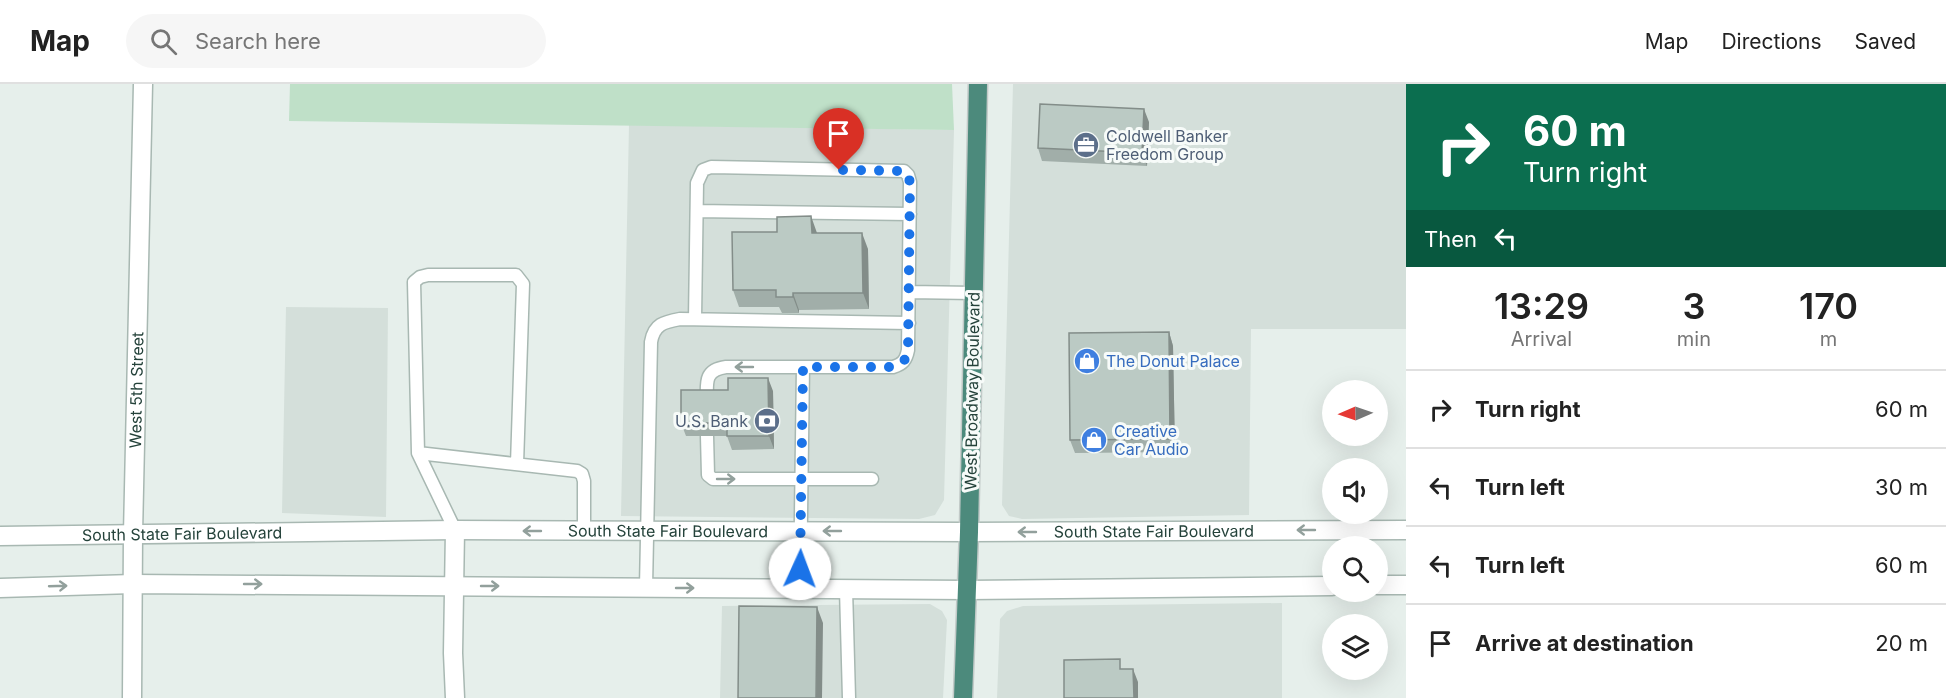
<!DOCTYPE html>
<style>
:root{--surface:#fff;--page:#f6f6f6;--text:#222;--muted:#767676;--line:#e0e0e0}
body{margin:0;font-family:Inter,sans-serif;background:var(--page);color:var(--text);height:100vh;display:flex;flex-direction:column;font-size:22px;white-space:nowrap}
*{box-sizing:border-box;margin:0}
p{font-size:20px;color:var(--muted)}
.icon{flex:none;width:33px;height:33px;fill:none;stroke:currentColor;stroke-width:2;stroke-linecap:round;stroke-linejoin:round}
.map{position:relative;flex:1;overflow:hidden}
.sheet{display:flex;flex-direction:column;background:var(--surface);width:540px}
.sheet>*{flex:none}
.banner{background:#0b6e4f;color:#fff;overflow:hidden}
.needle{width:39px;rotate:268deg}
.controls{position:absolute;left:1322px;top:296px;display:grid;gap:12px}
.controls a{display:grid;place-items:center;width:66px;height:66px;border-radius:50%;background:var(--surface);box-shadow:0 6px 24px #0002;font-size:30px}
.pin{position:absolute;display:grid;place-items:center;width:51px;height:51px;color:#fff;margin:-62px -26px;border-radius:50% 50% 50% 0;rotate:-45deg;box-shadow:0 0 6px #0007}
.pin .icon{rotate:45deg}
.me{position:absolute;width:66px;margin:-33px;rotate:2deg;stroke-linejoin:round;filter:drop-shadow(0 0 4px #0008)}
.turn{display:flex;align-items:center;gap:21px;height:126px;padding:0 18px;font-size:27px}
.turn .icon{width:78px;height:78px;stroke-width:2.5}
.turn b{display:block;font-size:42px;line-height:51px}
.then{display:flex;align-items:center;height:57px;padding:0 18px;background:#0003;gap:12px;font-size:22px}
.eta{display:flex;justify-content:space-evenly;align-items:center;height:102px;text-align:center}
.eta b{font-size:36px;font-weight:600;line-height:42px}
ul{padding:0;list-style:none}
li{display:flex;align-items:center;gap:18px;height:78px;padding:0 18px;border-top:2px solid var(--line)}
li div{flex:1}
li b{display:block;font-size:22px}
li em{font-style:normal}
header{display:flex;align-items:center;gap:36px;box-sizing:border-box;height:84px;padding:0 30px;background:var(--surface);border-bottom:2px solid var(--line)}
header strong{font-size:28px}
nav{display:flex;gap:33px;margin-inline-start:auto;font-size:21px}
.search{width:420px;height:54px;background:var(--page);display:flex;align-items:center;gap:15px;box-sizing:border-box;padding:0 21px;border-radius:33px;color:var(--muted);font-size:22px}
main{display:flex;flex:1;min-height:0}
.map>svg:first-child{display:block}
.built{fill:#d4dfda}
.green{fill:#bfe0c8}
.lines{fill:none;stroke-linecap:round;stroke-linejoin:round}
.service-casing{stroke:#a8b8b2;stroke-width:15}
.minor-casing{stroke:#a8b8b2;stroke-width:21}
.tertiary-casing{stroke:#a8b8b2;stroke-width:21}
.trunk-casing{stroke:#c2cac8;stroke-width:21}
.service{stroke:#fff;stroke-width:12}
.minor{stroke:#fff;stroke-width:18}
.tertiary{stroke:#fff;stroke-width:18}
.trunk{stroke:#4c8a7c;stroke-width:18}
.wall{fill:#a1aea9}
.shaded-wall{fill:#838d89}
.building{fill:#bbcac4;stroke:#838d89;stroke-width:1.5}
.oneway{stroke:#92a09c}
.route{stroke:#1a73e8;stroke-width:10;stroke-dasharray:0 18}
.labels{text-anchor:middle;stroke-width:6;stroke-linejoin:round;paint-order:stroke}
.service-label{font-size:16px;fill:#4e5e75;stroke:#f7fbf9;text-anchor:start}
.shop-label{font-size:16px;fill:#366cbe;stroke:#f7fbf9;text-anchor:start}
.street-label{font-size:16px;fill:#24423a;stroke:#f7fbf9}
</style>
<header>
<strong>Map</strong>
<div class="search"><svg class="icon" aria-label="search" viewBox="0 0 24 24"><circle cx="10" cy="10" r="6"/><path d="M15 15l6 6"/></svg>Search here</div>
<nav><a>Map</a><a>Directions</a><a>Saved</a></nav>
</header>
<main>
<div class="map">
<svg width="1406" height="614" viewBox="0 0 1406 614">
<rect width="100%" height="100%" fill="#e6efeb"/>
<!-- built -->
<path class="built" d="M1013 0H1406V245H1251L1249 431 1022 435 1009 432 1002 421Z
M629 41 954 46 944 416 935 431 919 435 621 432Z
M286 223 388 224 386 433 282 429Z
M1282 519V614H997L1000 535 1007 527 1023 522Z
M930 520 942 527 947 536 943 614H720L722 522Z"/>
<!-- green -->
<path class="green" d="M290 0H952L954 46 289 37Z"/>
<g class="lines">
<!-- service casing -->
<g class="service-casing">
<path id="service" d="M697 127 910 130
M909 208 974 209
M695 235 697 99 703 86 711 83 904 87 908 91 910 98 908 266C906 276 903 280 893 283H726C703 286 707 300 707 319
M707 352 708 391 713 395H872
M418 369 577 387 582 390 584 397V447
M455 446 418 369 414 198 420 193 428 191H516L523 200 517 380
M646 503 651 258C654 240 664 238 680 235L909 239
M800 504 803 283
M846 505 849 614"/>
</g>
<!-- minor casing -->
<g class="minor-casing">
<g id="minor">
<path id="s1" d="M132 614 133 450 143 0"/>
<path d="M455 614 453 569 455 446"/>
</g>
</g>
<!-- tertiary casing -->
<g class="tertiary-casing">
<g id="tertiary">
<path id="s2" d="M0 452 455 446 969 448 1406 446"/>
<path d="M1377 501H1406"/>
<path d="M0 504 133 500 967 506 1332 502"/>
</g>
</g>
<!-- trunk casing -->
<g class="trunk-casing">
<path id="trunk" d="M963 614 969 448 978 0"/>
</g>
<!-- service -->
<use href="#service" class="service"/>
<!-- minor -->
<use href="#minor" class="minor"/>
<!-- tertiary -->
<use href="#tertiary" class="tertiary"/>
<!-- trunk -->
<use href="#trunk" class="trunk"/>
</g>
<!-- wall -->
<path class="wall" d="M1149 38 1147 82 1042 77 1038 64Z
M817 149 868 165 869 225 799 226V229H782L779 223H739L733 206Z
M1169 248 1173 262 1175 368 1075 369 1070 356Z
M773 307 774 365 732 366 727 352H686L681 339Z"/>
<!-- shaded-wall -->
<path class="shaded-wall" d="M1144 25 1149 38 1147 82 1142 69Z
M811 132 817 149H812Z
M862 149 868 165 869 225 863 209Z
M793 209 799 226V229L793 213Z
M1169 248 1173 262 1175 368 1170 355Z
M768 294 773 307 774 365 769 352Z
M817 523 823 539 822 614H816Z
M1133 585 1138 598V614H1134Z"/>
<!-- building -->
<path class="building" d="M1040 20 1144 25 1142 69 1038 64Z
M811 132 812 149H862L863 209H793V213H776V206H733L732 148H777V133Z
M1169 248 1170 355 1070 356 1069 249Z
M728 294H768L769 352H727V339H681V306H728Z
M739 522 817 523 816 614H738Z
M1120 575V585H1133L1134 614H1064V576Z"/>
<!-- one-way arrows -->
<defs><path id="oneway-shaft" d="M-6 0H5M1.5-3L5.5 0L1.5 3" fill="none" stroke-width="1.6" stroke-linecap="round" stroke-linejoin="round" transform="scale(1.5)"/></defs>
<g class="oneway">
<use href="#oneway-shaft" transform="translate(744 283) rotate(-180)"/>
<use href="#oneway-shaft" transform="translate(726 395)"/>
<use href="#oneway-shaft" transform="translate(1306 446) rotate(180)"/>
<use href="#oneway-shaft" transform="translate(532 447) rotate(-180)"/>
<use href="#oneway-shaft" transform="translate(832 447) rotate(-180)"/>
<use href="#oneway-shaft" transform="translate(1027 448) rotate(180)"/>
<use href="#oneway-shaft" transform="translate(253 500)"/>
<use href="#oneway-shaft" transform="translate(58 502) rotate(-2)"/>
<use href="#oneway-shaft" transform="translate(490 502)"/>
<use href="#oneway-shaft" transform="translate(685 504)"/>
</g>
<g class="lines">
<!-- route -->
<path class="route" d="M800 485 803 283H893C903 280 906 276 908 266L910 98 908 92 904 87 839 86"/>
</g>
<!-- icons -->
<defs>
<g id="office-disc" transform="scale(1.35)"><circle r="9.5" fill="#5c6f8a" stroke="#f7fbf9"/><path d="M-6-3h4V-5.5h4V-3h4V5H-6ZM-1-4.5V-3h2v-1.5ZM-6 0V1H6V0Z" fill="#fff"/></g>
<g id="shop-disc" transform="scale(1.35)"><circle r="9.5" fill="#3f7fe0" stroke="#f7fbf9"/><path d="M-5-2.5h2.3a2.7 3.5 0 0 1 5.4 0H5L5.5 6h-11ZM-1.5-2.5h3a1.5 2.3 0 0 0-3 0Z" fill="#fff"/></g>
<g id="bank-disc" transform="scale(1.35)"><circle r="9.5" fill="#5c6f8a" stroke="#f7fbf9"/><path d="M-6-4H6V4H-6ZM0-2.3a2.3 2.3 0 1 0 0 4.6a2.3 2.3 0 1 0 0-4.6Z" fill="#fff"/></g>
</defs>
<g fill-rule="evenodd">
<use href="#office-disc" x="1086" y="61"/>
<use href="#shop-disc" x="1087" y="277"/>
<use href="#bank-disc" x="767" y="337"/>
<use href="#shop-disc" x="1094" y="356"/>
</g>
<g class="labels">
<!-- service labels -->
<g class="service-label">
<text x="1106" y="58">Coldwell Banker<tspan x="1106" dy="18">Freedom Group</tspan></text>
<text x="748" y="343" text-anchor="end">U.S. Bank</text>
</g>
<!-- shop labels -->
<g class="shop-label">
<text x="1106" y="283">The Donut Palace</text>
<text x="1114" y="353">Creative<tspan x="1114" dy="18">Car Audio</tspan></text>
</g>
<!-- street labels -->
<g class="street-label">
<text dy="6" stroke="none"><textPath href="#s1" startOffset="308">West 5th Street</textPath></text>
<text transform="translate(972 307) rotate(-89)" y="6">West Broadway Boulevard</text>
<text dy="6" stroke="none"><textPath href="#s2" startOffset="668">South State Fair Boulevard</textPath></text>
<text dy="6" stroke="none"><textPath href="#s2" startOffset="1154">South State Fair Boulevard</textPath></text>
<text dy="6" stroke="none"><textPath href="#s2" startOffset="182">South State Fair Boulevard</textPath></text>
</g>
</g>
</svg>
<div class="controls">
<a><svg class="needle" viewBox="-14 -14 28 28"><path d="M0-13l5 13h-10z" fill="#e53935"/><path d="M0 13l5-13h-10z" fill="#767676"/></svg></a>
<a><svg class="icon" aria-label="sound" viewBox="0 0 24 24"><path d="M4 9h4l5-4v14l-5-4H4zM17 9q2 3 0 6"/></svg></a>
<a><svg class="icon" aria-label="search" viewBox="0 0 24 24"><circle cx="10" cy="10" r="6"/><path d="M15 15l6 6"/></svg></a>
<a><svg class="icon" aria-label="layers" viewBox="0 0 24 24"><path d="M12 4l9 5-9 5-9-5zM3 14l9 5 9-5"/></svg></a>
</div>
<div class="pin" style="left:839px;top:86px;background:#d93025"><svg class="icon" aria-label="arrive" viewBox="0 0 24 24"><path d="M6 21V4h12l-3 4 3 4H6"/></svg></div>
<svg class="me" style="left:800px;top:485px" viewBox="-20 -20 40 40"><circle r="19" fill="#fff"/><path d="M0-13L10 11 0 6-10 11z" fill="#1a73e8"/></svg>
</div>
<section class="sheet">
<div class="banner">
<div class="turn"><svg class="icon" aria-label="right" viewBox="0 0 24 24"><path d="M7 20v-9h11M14 6l5 5-5 5"/></svg><div><b>60 m</b>Turn right</div></div>
<div class="then">Then<svg class="icon" aria-label="left" viewBox="0 0 24 24"><path d="M17 20v-9H6M10 6l-5 5 5 5"/></svg></div>
</div>
<div class="eta">
<div><b>13:29</b><p>Arrival</p></div>
<div><b>3</b><p>min</p></div>
<div><b>170</b><p>m</p></div>
</div>
<ul>
<li><svg class="icon" aria-label="right" viewBox="0 0 24 24"><path d="M7 20v-9h11M14 6l5 5-5 5"/></svg><div><b>Turn right</b></div><em>60 m</em></li>
<li><svg class="icon" aria-label="left" viewBox="0 0 24 24"><path d="M17 20v-9H6M10 6l-5 5 5 5"/></svg><div><b>Turn left</b></div><em>30 m</em></li>
<li><svg class="icon" aria-label="left" viewBox="0 0 24 24"><path d="M17 20v-9H6M10 6l-5 5 5 5"/></svg><div><b>Turn left</b></div><em>60 m</em></li>
<li><svg class="icon" aria-label="arrive" viewBox="0 0 24 24"><path d="M6 21V4h12l-3 4 3 4H6"/></svg><div><b>Arrive at destination</b></div><em>20 m</em></li>
</ul>
</section>
</main>
